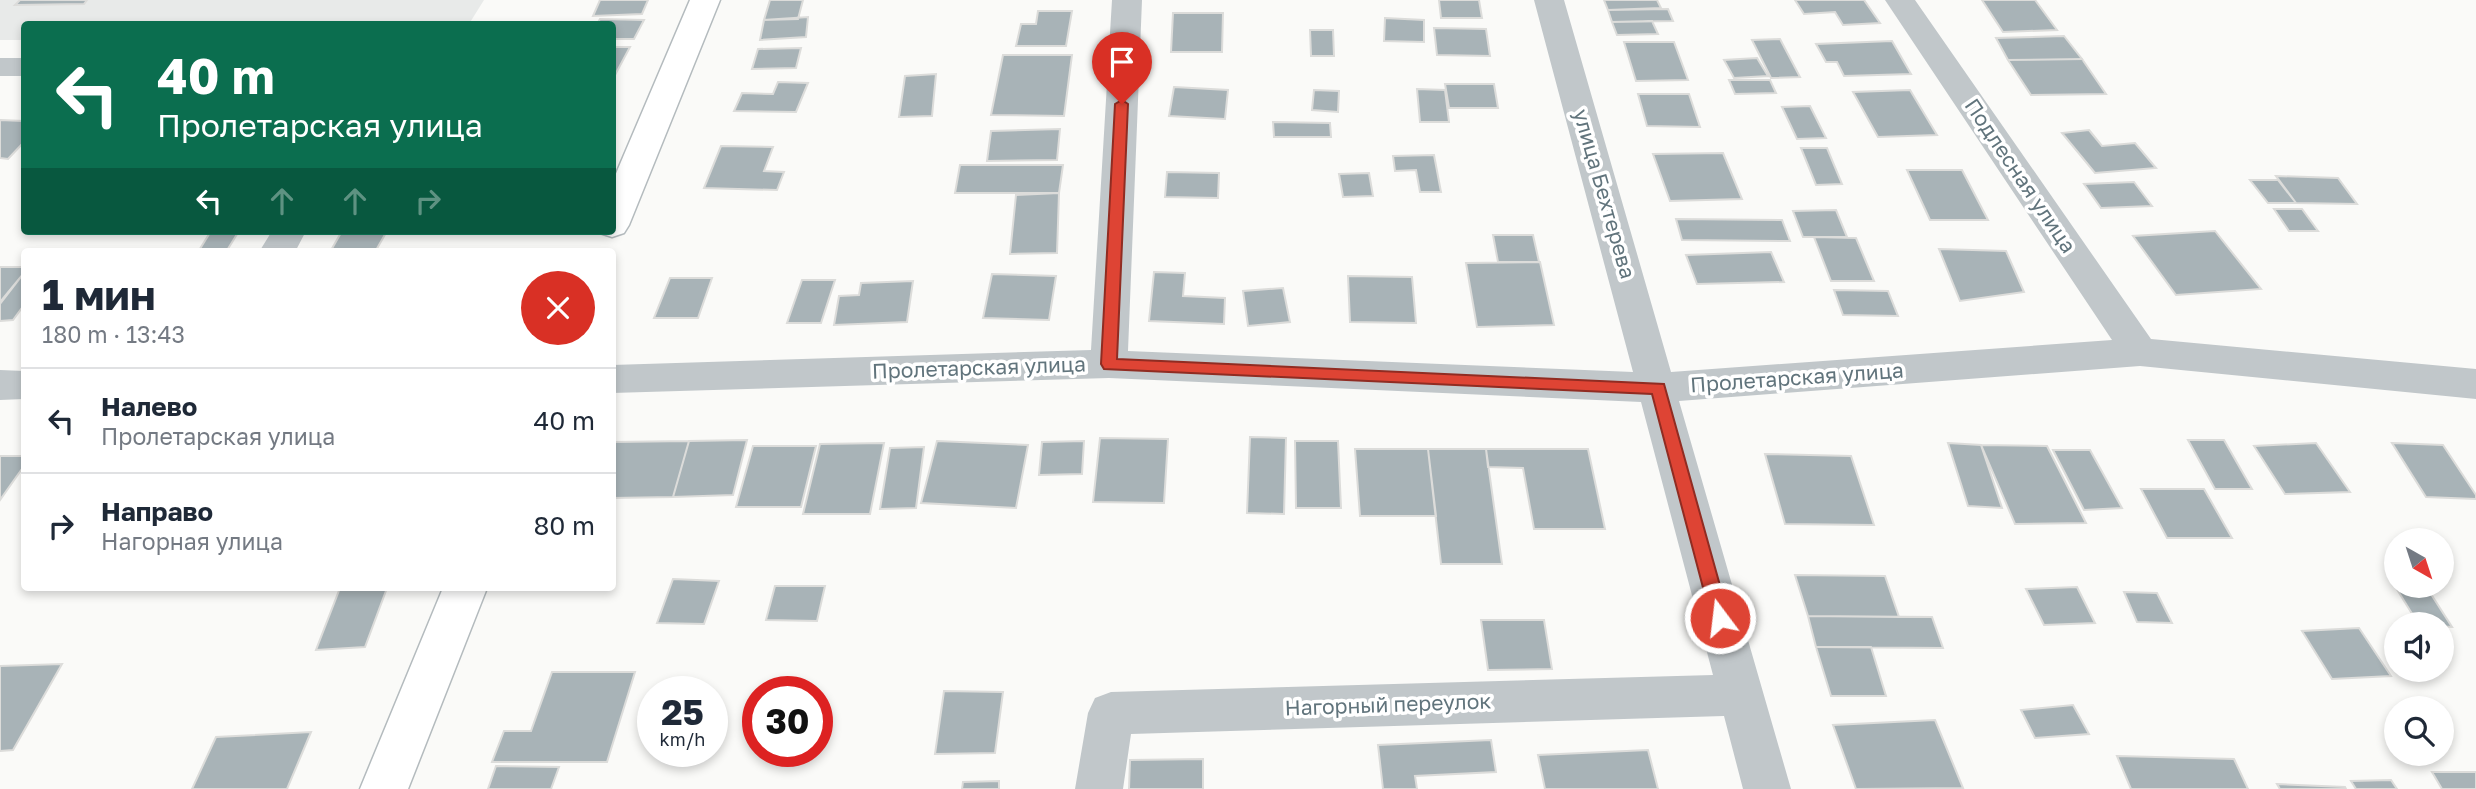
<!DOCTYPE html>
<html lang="ru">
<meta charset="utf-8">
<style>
:root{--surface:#fff;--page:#f6f6f7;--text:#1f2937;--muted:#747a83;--line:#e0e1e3}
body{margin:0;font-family:"Golos Text",sans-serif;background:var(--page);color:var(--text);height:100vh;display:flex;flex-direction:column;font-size:26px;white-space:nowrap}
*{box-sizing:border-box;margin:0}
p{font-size:23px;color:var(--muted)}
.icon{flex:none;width:38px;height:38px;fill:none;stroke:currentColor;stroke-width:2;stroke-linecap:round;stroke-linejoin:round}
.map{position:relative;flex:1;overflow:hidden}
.sheet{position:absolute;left:21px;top:248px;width:595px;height:343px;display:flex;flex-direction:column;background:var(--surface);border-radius:7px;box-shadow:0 4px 10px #0003}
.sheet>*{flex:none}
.top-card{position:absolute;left:21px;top:21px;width:595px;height:214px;border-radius:7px;box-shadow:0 4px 10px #0003;background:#0b6e4f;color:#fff;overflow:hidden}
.needle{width:46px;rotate:141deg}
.fabs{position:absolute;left:2384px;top:528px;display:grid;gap:14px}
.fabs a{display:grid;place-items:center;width:70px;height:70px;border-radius:50%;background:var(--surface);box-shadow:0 4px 10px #0003;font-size:35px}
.speed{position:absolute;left:637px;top:676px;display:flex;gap:14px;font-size:35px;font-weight:700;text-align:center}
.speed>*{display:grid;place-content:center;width:91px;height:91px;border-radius:50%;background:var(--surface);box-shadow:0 4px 10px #0003;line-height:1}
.speed small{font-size:18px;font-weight:400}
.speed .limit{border:10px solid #d22;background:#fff;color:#111}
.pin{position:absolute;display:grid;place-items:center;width:60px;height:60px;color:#fff;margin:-72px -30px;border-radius:50% 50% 50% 0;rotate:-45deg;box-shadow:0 0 7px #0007}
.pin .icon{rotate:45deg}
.me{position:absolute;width:77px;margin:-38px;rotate:345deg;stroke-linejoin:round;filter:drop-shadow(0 0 5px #0008)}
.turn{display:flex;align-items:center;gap:24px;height:147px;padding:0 21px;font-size:32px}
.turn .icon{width:91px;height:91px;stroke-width:2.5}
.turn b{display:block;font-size:49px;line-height:60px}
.lanes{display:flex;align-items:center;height:66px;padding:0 21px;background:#0003;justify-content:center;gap:35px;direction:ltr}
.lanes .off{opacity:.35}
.round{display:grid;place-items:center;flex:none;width:74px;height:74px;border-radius:37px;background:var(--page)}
.summary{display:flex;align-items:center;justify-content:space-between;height:119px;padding:0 21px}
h1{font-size:42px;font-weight:700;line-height:52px}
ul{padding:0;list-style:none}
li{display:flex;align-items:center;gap:21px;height:105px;padding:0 21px;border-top:2px solid var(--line)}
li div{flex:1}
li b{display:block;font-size:26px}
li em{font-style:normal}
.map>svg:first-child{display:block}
.built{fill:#e8eae9}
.building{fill:#a8b3b7;stroke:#dcdcda;stroke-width:2}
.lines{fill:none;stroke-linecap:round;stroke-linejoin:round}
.secondary-casing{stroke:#b4bbbe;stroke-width:3}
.street{fill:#c1c7ca;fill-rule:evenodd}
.secondary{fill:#fff;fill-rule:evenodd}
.route{fill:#de4434;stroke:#902c22;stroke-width:2}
.labels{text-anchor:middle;stroke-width:7;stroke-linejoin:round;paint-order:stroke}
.street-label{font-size:21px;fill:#61747c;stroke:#fff}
</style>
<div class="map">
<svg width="2476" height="789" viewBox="0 0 2476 789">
<rect width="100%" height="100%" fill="#fafaf8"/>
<!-- built -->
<path class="built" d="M0 0H484L469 24H24V40H0Z"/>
<!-- building -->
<path class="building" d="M20 0H87L84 4 15 5Z
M600 0H648L642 14 593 16Z
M770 0H803L798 19 764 20Z
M1439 0H1479L1482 18H1441Z
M1604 0H1657L1661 8 1608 10Z
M1795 0H1864L1880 23 1843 25 1835 12 1804 14Z
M1982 0H2035L2057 30 2003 32Z
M1668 9 1673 21 1612 22 1608 10Z
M1038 11H1072L1066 46H1016L1021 24H1036Z
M1173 13H1223L1222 52H1171Z
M808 17 806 37 760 40 764 20Z
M1385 18 1424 20V42L1384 41Z
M600 19 644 20 634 39H612V24H597Z
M1652 21 1658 34 1617 35 1612 22Z
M1434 28 1486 29 1490 56 1437 55Z
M1310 30H1333L1334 56H1311Z
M2064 36 2082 59 2008 60 1996 38Z
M1780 39 1800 77 1771 78 1752 40Z
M1892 41 1911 74 1844 76 1837 62H1826L1816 44Z
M1624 42H1674L1688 80 1636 81Z
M612 47H630L615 75H612Z
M801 48 796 68 752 69 758 49Z
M1003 55H1072L1064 116 991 115Z
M1757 58 1768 76 1734 78 1724 60Z
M2082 59 2106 94 2031 95 2008 60Z
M936 74 932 116 899 117 905 76Z
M1729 80H1770L1776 93 1735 94Z
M778 82 808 83 796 112 734 111 742 93 773 94Z
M1445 84H1494L1498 108H1449Z
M1174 87 1228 90 1225 119 1169 116Z
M1417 89 1445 90 1449 122H1420Z
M1314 90 1339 91 1338 112 1312 110Z
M1910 90 1937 135 1878 137 1853 92Z
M1638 94H1689L1700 127 1647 126Z
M1810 106 1826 138 1797 139 1782 107Z
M0 120 24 121V142L8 159 0 158Z
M1273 122 1330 123 1331 137H1274Z
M1060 129 1057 160 987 161 991 131Z
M2089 130 2102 146 2135 143 2156 168 2095 173 2062 133Z
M721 146 773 147 764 171 784 172 777 190 704 188Z
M1801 148H1827L1842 184 1816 185Z
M1723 153 1742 199 1670 201 1653 154Z
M1434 155 1441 192H1420L1416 170 1395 171 1393 156Z
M960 165H1063L1059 193H955Z
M1907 170H1962L1988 220H1930Z
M1167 172 1219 173 1218 198 1165 197Z
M1369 173 1373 196 1343 197 1339 174Z
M2276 176 2338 178 2357 204 2296 203Z
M2250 180H2278L2296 203H2268Z
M2134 182 2152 206 2101 208 2084 184Z
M1059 193 1057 253 1010 254 1016 195Z
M2274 209H2302L2318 231H2289Z
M1836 210 1847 237H1803L1793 211Z
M1676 219 1782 220 1790 241 1682 240Z
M211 231H239L226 252H198Z
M342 231H387L375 252H330Z
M2215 231 2261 289 2176 295 2133 236Z
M1493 235H1533L1539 262H1498Z
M1814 237 1856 238 1874 281H1831Z
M1939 249 2006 251 2024 292 1960 301Z
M1771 252 1784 282 1697 284 1686 255Z
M1540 262 1554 325 1477 327 1466 263Z
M0 267H24V273L0 302Z
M1154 272 1185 273 1183 296 1225 298 1224 324 1149 321Z
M24 273V305L13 320 0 321V304Z
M992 274 1056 276 1049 320 983 318Z
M1348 276 1412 277 1416 323 1350 322Z
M670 278H712L698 318H654Z
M802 280H835L821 323H787Z
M913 281 907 322 834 325 839 296 859 295 861 283Z
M1283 288 1290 322 1248 326 1243 291Z
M1834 290 1888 291 1898 316 1843 315Z
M1250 437 1286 438 1284 514 1247 513Z
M1100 438 1168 439 1164 503 1093 502Z
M747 440 733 495 673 497 689 441Z
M2188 440H2224L2252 489H2215Z
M689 441 673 497 612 498V442Z
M937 441 1028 445 1016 508 921 503Z
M1084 441 1082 474 1039 475 1042 442Z
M1295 441H1338L1341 508H1296Z
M884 443 870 514H803L820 444Z
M1948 443 1981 445 2002 508 1968 506Z
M2316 443 2350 492 2285 494 2254 446Z
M2392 443 2443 445 2476 495V499L2426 497Z
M1981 445 2047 446 2086 523 2015 524Z
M753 446H816L801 507H736Z
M924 447 916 508 880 509 890 448Z
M1355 449H1428L1436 516H1360Z
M1428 449H1486L1502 564H1441Z
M1486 449H1588L1605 529H1534L1523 468 1488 467Z
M2053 450H2090L2122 508 2084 510Z
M1765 454 1851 456 1874 525 1785 524Z
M0 456H24V466L0 500Z
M2141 489H2204L2232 538H2167Z
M1795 575 1885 576 1899 617 1808 616Z
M673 579 719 581 704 624 657 623Z
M775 586H825L817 621 766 620Z
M2077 587 2095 623 2044 625 2026 589Z
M340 588H387L365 647 316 650Z
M2398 591H2429L2452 627 2419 625Z
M2124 592 2157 593 2172 623 2137 622Z
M1808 616 1932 617 1943 648 1816 647Z
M1481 620H1544L1552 669 1488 670Z
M2359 628 2391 676 2332 679 2302 631Z
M1816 647H1871L1886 696H1831Z
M62 664 13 750 0 751V666Z
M552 672H635L607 762H492L504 731H531Z
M944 691 1003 692 995 753 935 754Z
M2073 705 2089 734 2035 738 2021 710Z
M1935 720 1963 788 1856 789 1833 725Z
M311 732 287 789H192L216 737Z
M1491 740 1496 772 1415 776 1417 789H1383L1378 745Z
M1648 750 1658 789H1545L1538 755Z
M2117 756 2234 759 2248 789H2131Z
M1203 759V789H1129L1130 760Z
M496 766 559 767 551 789H488Z
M2432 772H2476V789H2442Z
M2391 780 2397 789H2356L2351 781Z
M999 781V789H962L963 782Z
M2277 784 2345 787 2346 789H2280Z"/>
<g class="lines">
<!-- secondary casing -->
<g class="secondary-casing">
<path id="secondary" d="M690 0H720L629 225 624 233 612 237 600 233 598 231H612V183Z
M443 588H487L408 789H360Z"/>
</g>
<!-- street -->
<path class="street" d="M1112 0H1142L1128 351 1633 372 1534 0H1564L1671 372 2112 340 1885 0H1915L2151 339 2476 369V399L2140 366 1679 401 1791 789H1743L1724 716 1131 734 1123 789H1075L1088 713 1095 698 1111 692 1713 675 1641 402 1109 378 612 393V365L1091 350Z
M0 58H24V76H0Z
M272 231H306L295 252H259Z
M0 370 24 371V399L0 400Z"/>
<!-- secondary -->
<use href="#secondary" class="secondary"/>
</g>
<!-- route -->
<path class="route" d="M1122 100 1128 104 1117 359 1664 384 1729 618 1727 624 1720 626 1714 624 1711 618 1652 394 1104 369 1101 364 1115 104Z"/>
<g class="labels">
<!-- street labels -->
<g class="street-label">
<text transform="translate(2020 176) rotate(56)" y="7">Подлесная улица</text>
<text transform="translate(1604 194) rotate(74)" y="7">улица Бехтерева</text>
<text transform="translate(979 368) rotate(-2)" y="7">Пролетарская улица</text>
<text transform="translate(1797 378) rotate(-4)" y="7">Пролетарская улица</text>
<text transform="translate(1388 705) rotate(-2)" y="7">Нагорный переулок</text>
</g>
</g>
</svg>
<div class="fabs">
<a><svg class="needle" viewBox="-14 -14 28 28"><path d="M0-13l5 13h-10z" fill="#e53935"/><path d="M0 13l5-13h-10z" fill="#747a83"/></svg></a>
<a><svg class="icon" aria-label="sound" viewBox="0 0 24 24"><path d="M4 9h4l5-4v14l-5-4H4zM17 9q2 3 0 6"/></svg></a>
<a><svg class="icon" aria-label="search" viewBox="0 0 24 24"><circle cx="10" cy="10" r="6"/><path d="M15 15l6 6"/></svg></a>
</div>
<div class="speed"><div>25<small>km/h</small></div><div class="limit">30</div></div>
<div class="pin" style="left:1122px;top:104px;background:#d93025"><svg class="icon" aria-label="arrive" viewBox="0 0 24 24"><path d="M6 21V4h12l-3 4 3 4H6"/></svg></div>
<svg class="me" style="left:1720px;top:618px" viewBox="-20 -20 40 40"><circle r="17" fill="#de4434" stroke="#fff" stroke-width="3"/><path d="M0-11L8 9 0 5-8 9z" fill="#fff"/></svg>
<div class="top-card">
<div class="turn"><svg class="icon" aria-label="left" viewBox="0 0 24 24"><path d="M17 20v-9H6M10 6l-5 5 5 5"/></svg><div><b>40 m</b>Пролетарская улица</div></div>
<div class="lanes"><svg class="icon" aria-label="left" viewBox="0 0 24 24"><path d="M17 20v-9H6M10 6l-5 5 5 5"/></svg><svg class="icon off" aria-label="ahead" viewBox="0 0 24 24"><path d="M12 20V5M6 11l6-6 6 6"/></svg><svg class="icon off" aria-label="ahead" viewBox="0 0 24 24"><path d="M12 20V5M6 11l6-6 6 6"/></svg><svg class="icon off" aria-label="right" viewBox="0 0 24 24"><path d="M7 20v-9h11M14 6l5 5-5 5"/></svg></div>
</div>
<section class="sheet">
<div class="summary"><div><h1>1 мин</h1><p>180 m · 13:43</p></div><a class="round" style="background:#d93025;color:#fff"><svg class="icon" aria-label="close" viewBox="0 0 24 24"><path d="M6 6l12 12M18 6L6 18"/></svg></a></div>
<ul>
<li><svg class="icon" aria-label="left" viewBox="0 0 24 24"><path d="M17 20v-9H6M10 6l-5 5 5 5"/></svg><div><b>Налево</b><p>Пролетарская улица</p></div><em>40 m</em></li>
<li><svg class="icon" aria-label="right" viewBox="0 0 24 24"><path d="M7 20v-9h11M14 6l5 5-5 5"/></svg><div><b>Направо</b><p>Нагорная улица</p></div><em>80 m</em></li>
</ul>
</section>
</div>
